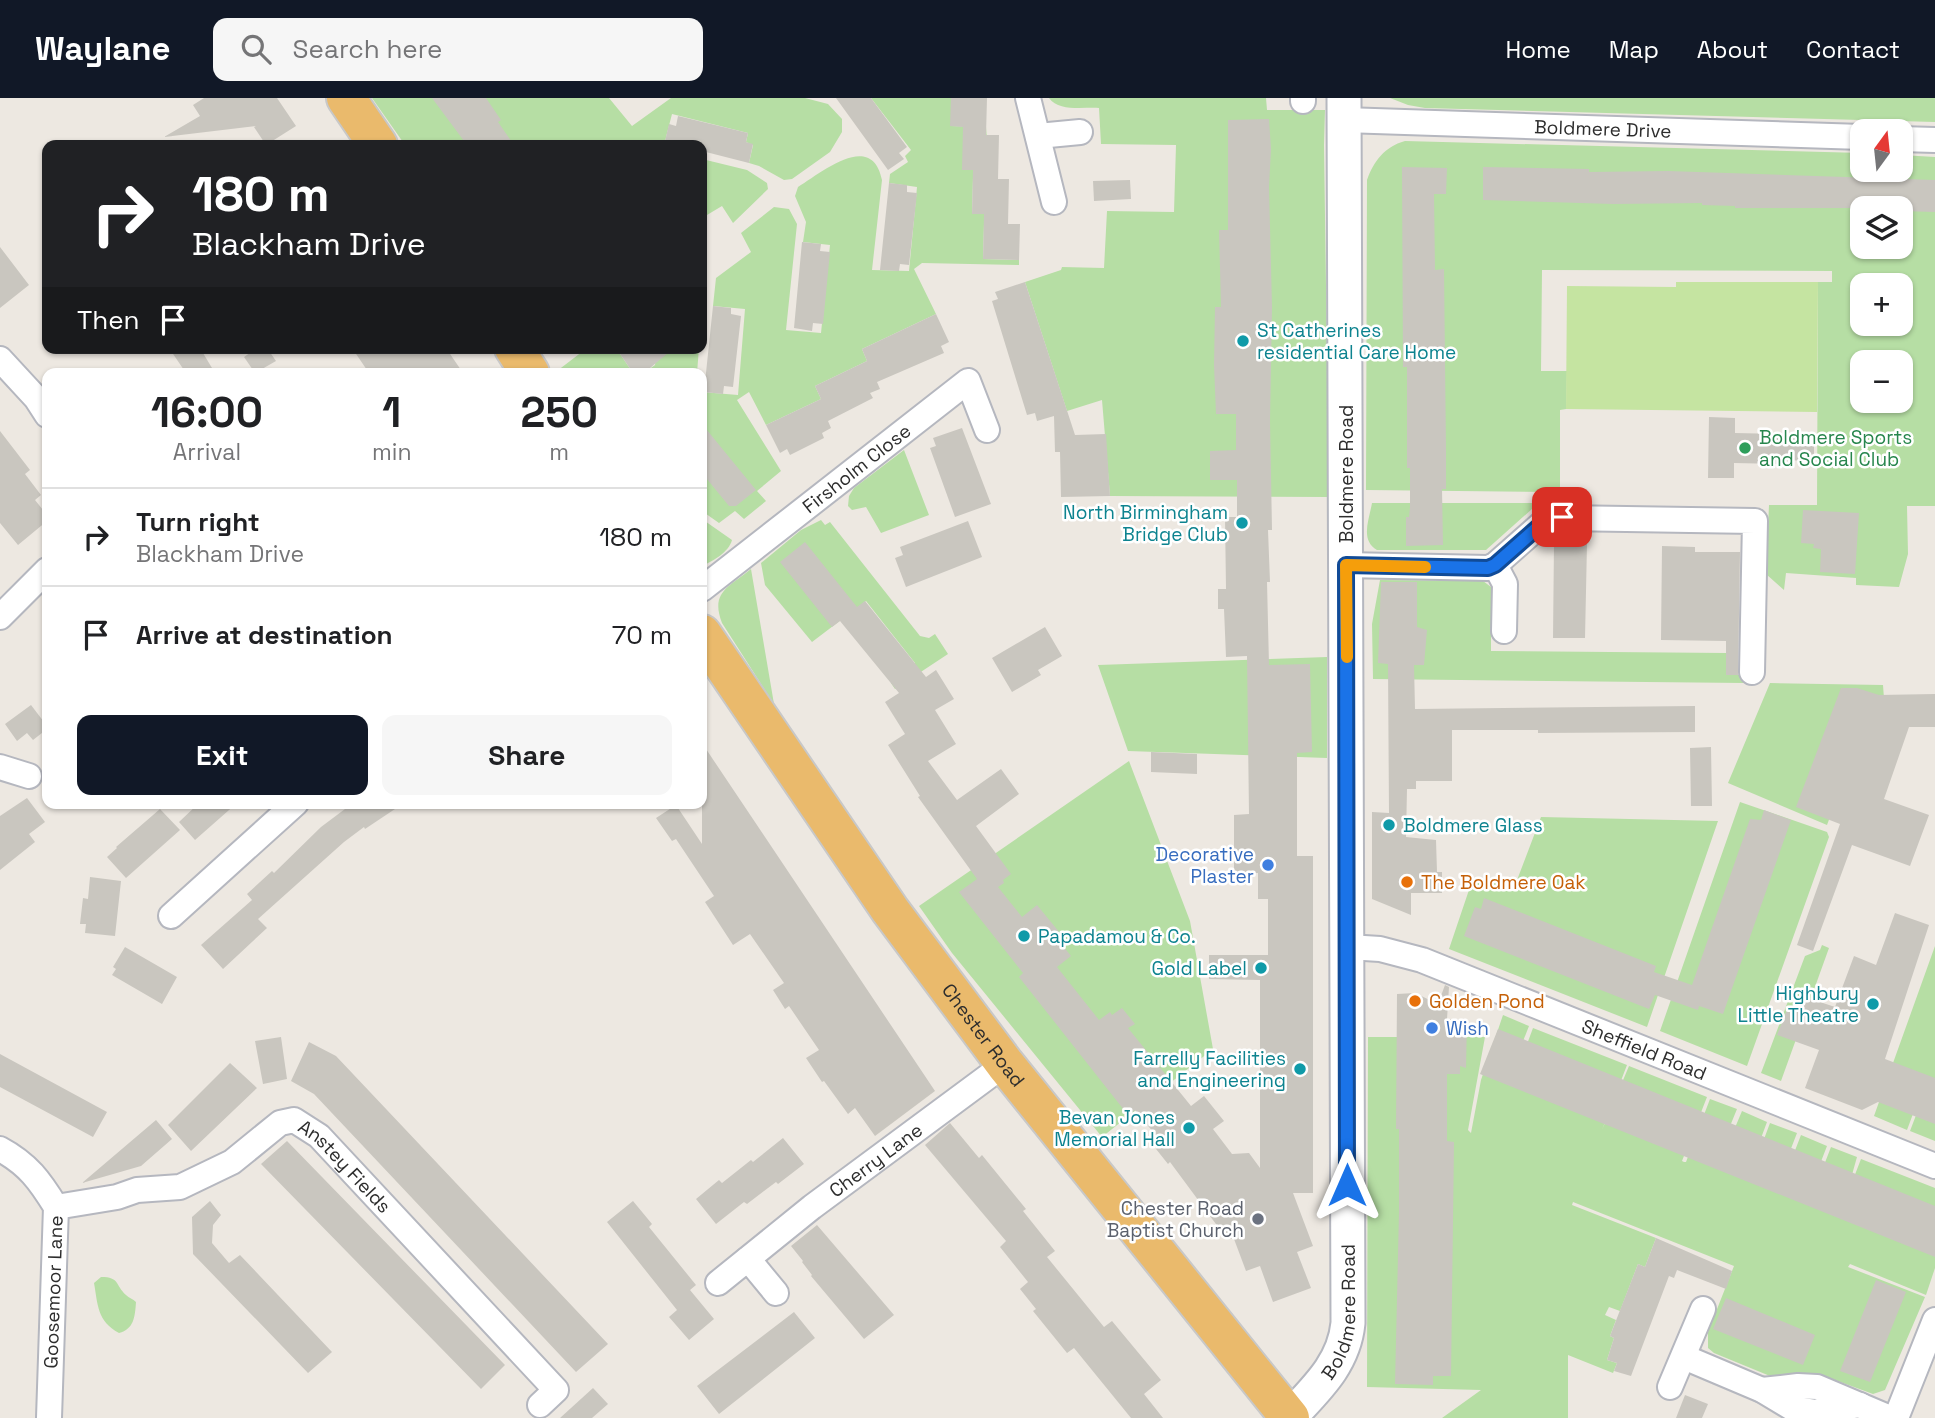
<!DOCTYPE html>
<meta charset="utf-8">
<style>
:root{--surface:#fff;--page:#f6f6f6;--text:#202124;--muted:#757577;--line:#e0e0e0;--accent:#111827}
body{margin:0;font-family:"Space Grotesk",sans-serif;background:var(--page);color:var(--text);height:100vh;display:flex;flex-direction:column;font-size:26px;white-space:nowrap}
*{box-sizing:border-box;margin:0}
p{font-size:23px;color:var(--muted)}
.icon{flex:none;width:38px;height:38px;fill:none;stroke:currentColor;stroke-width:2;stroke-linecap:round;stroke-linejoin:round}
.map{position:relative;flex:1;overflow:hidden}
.drawer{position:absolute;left:42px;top:270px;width:665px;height:441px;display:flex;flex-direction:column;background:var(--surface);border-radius:14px;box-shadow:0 2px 5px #0004}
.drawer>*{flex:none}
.hud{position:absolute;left:42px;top:42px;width:665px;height:214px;border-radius:14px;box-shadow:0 2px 5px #0004;background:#202124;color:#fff;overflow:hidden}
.needle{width:46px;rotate:15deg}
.fabs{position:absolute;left:1850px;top:21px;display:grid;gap:14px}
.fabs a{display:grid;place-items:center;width:63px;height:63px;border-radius:14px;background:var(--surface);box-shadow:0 2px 5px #0004;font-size:35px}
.pin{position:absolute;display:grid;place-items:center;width:60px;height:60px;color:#fff;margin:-30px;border-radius:14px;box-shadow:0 4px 10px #0006}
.me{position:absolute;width:77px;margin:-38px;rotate:0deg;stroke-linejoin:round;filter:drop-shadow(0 0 5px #0008)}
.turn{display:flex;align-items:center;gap:24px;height:147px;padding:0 35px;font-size:32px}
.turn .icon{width:91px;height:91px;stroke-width:2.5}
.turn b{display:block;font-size:49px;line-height:60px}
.then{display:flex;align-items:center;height:66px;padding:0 35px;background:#0003;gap:14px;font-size:26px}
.eta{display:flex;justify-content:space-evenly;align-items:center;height:119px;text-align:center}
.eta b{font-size:42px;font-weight:600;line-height:49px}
.button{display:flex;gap:14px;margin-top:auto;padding:14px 35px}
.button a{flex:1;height:80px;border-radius:14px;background:var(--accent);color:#fff;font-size:28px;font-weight:600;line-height:80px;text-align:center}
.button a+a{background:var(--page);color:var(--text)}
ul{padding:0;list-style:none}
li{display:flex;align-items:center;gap:21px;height:98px;padding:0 35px;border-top:2px solid var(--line)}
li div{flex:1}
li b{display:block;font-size:26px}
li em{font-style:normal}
header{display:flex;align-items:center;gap:42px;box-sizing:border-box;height:98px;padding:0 35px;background:var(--accent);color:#fff}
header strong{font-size:33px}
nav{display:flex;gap:38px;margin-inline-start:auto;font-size:24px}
.search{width:490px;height:63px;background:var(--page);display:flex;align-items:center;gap:18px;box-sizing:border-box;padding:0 24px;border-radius:14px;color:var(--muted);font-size:26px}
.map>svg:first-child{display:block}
.green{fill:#b6dea4;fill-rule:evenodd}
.pitch{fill:#c5e4a1}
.building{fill:#c9c6bf}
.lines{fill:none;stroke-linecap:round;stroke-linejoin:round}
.minor-casing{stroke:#b5b7bf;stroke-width:28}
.secondary-casing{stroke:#b5b7bf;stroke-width:37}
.trunk-casing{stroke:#c8c8c8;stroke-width:42}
.minor{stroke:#fff;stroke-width:24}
.secondary{stroke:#fff;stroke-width:33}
.trunk{stroke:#eaba6c;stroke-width:38}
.route-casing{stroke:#114b97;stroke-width:18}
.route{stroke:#1a73e8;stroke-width:12}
.slow{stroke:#f59e0b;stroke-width:12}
.culture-dot{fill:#0f9aa8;stroke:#fff;stroke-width:2.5}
.leisure-dot{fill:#2e9e5b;stroke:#fff;stroke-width:2.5}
.shop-dot{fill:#3f7fe0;stroke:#fff;stroke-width:2.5}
.food-dot{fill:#e8710a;stroke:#fff;stroke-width:2.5}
.worship-dot{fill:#6b7280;stroke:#fff;stroke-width:2.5}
.labels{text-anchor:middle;stroke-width:5;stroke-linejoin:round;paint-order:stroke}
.street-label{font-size:19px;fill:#2d2d2d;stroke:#fff}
.culture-label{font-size:19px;fill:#0d838f;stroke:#fff;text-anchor:end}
.leisure-label{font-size:19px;fill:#27864d;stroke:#fff;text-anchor:start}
.shop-label{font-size:19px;fill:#366cbe;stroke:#fff;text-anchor:end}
.food-label{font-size:19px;fill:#c56008;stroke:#fff;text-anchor:start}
.worship-label{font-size:19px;fill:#5b616d;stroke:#fff;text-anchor:end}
</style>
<header>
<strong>Waylane</strong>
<div class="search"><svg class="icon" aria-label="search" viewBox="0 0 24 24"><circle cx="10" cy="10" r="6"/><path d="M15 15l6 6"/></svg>Search here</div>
<nav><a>Home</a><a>Map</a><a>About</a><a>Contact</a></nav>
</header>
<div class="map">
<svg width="1935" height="1320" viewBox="0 0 1935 1320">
<rect width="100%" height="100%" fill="#ede8e1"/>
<!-- green -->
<path class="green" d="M372 0H609L632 28 671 0H805L828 6 842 21V34L830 54 792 81 784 82 759 68 749 65 753 47 746 44 748 35 672 16 664 47H405Z
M871 0H951V28L986 29C986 47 998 63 998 81L973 80 972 115 1008 116V122L984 126 983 161 1019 162V167L922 165 914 171 936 216 862 251 867 263 815 288 821 301 766 327 749 294 737 302 781 373 757 393 766 403 744 421 735 413 719 425 702 413V294L738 297 745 211 713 208 716 180 751 154 741 135 774 109 789 111 797 126 786 232 821 235 830 147 803 144 806 124 795 98 798 89C822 74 872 32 882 82L872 172 909 173 917 89 889 85 890 76 908 64 905 58 911 52Z
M1049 0H1266L1267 12H1325L1324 47 1329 399 1110 398 1102 302 1067 313 1025 184 1061 172 1062 169 1104 170 1107 113 1174 114 1176 47 1101 46 1099 10C1083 9 1059 14 1049 0Z
M1390 0H1935V24L1425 10 1408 7Z
M1405 43 1862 55V72H1900L1901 57 1935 59V408H1907L1908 456 1899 489 1856 487V480L1786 475 1784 492 1766 476 1769 407H1817L1818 184H1832V173L1542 172 1541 273H1567L1566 311 1560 312V394L1366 392 1367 82C1374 63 1384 49 1405 43ZM1862 110H1900V149H1862ZM1862 187H1900V226H1862ZM1862 264H1900V303H1862Z
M702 61 747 72 767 85 768 91 733 125 722 108 702 120Z
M587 250H616L633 275H559L557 273Z
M657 250H699L697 275H644L655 267Z
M904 352 929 417 881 435 866 409 852 412 848 408 849 398 854 390Z
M1372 405H1559L1532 411 1486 452H1377C1360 442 1369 422 1372 405Z
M702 421 732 442C729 454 713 463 702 468Z
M821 422 825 427 830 424 920 538 929 540 935 536 948 556 895 591 891 585 915 565 866 503 812 544 765 487 761 465 801 432Z
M751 471 774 606 722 525C710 494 729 489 751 471Z
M1380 482 1483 483 1491 489V553L1726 555V577H1744V585L1373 581 1372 526Z
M1327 559V660L1128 653 1098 567Z
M1770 585 1883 587 1885 614 1849 667 1827 727 1728 685Z
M1129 663 1190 823 1213 951 1102 1039 952 855 919 808Z
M1740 704 1827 734 1829 739 1747 968 1660 933Z
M1541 719 1718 723 1647 929 1449 851 1471 786 1484 781 1514 790Z
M1822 847 1829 850 1781 983 1761 975 1805 858 1820 852Z
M1935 848V1043L1910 1033 1926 991 1923 989 1907 1032 1874 1018Z
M1503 917 1529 928 1512 971 1517 973 1533 930 1627 967 1602 1032 1629 968 1707 999 1682 1063 1684 1064H1686L1710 1001 1737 1011 1719 1055 1724 1056 1742 1013 1767 1024 1751 1067 1754 1068 1770 1025 1797 1035 1780 1079 1784 1081 1801 1037 1827 1048 1810 1092 1814 1093 1831 1049 1857 1059 1844 1105 1861 1061 1935 1090V1170L1926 1197 1850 1166 1848 1169 1925 1199 1885 1292 1873 1296 1816 1275 1770 1278 1714 1255 1708 1250V1234L1734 1168 1573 1104 1572 1107 1656 1140 1645 1169 1638 1166 1620 1213 1609 1209 1605 1217 1616 1222 1610 1238 1614 1240 1607 1262 1617 1265 1613 1275 1568 1257V1320H1442L1481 1292 1367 1289 1368 939H1485L1468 1032 1471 1035 1481 982Z
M101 1179C120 1179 115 1187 126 1197 129 1200 133 1201 136 1204 135 1219 134 1231 119 1235 97 1223 98 1207 94 1185Z"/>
<!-- pitch -->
<path class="pitch" d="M1676 184H1818L1817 314 1566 311 1567 188 1676 189Z"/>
<!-- building -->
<path class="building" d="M204 0H277L296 28 266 47 254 29 256 28 164 39 200 18 193 7Z
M432 0H486L501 22 498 24 514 47H467Z
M836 0H871L907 49 899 55 904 61 888 72Z
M951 0H987L986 37H999L998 81H1009L1008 126H1020L1019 162 983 161 984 116H972L973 72H962L963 29 950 28Z
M678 18 748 35 746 44 753 46 749 65 702 53V47H671V45L665 43 669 26 676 28Z
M1269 21 1271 51 1269 89 1272 209 1270 323 1272 432H1268L1270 484H1267L1269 567 1310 566 1312 654 1297 655V758H1313V1095H1293L1313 1148 1297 1154 1311 1190 1273 1204 1260 1168 1246 1173 1234 1141H1227L1170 1064 1168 1066 1156 1051 1163 1046 1135 1012 1128 1017 1019 879 1023 875 959 794 977 781 918 699 920 698 888 647 905 636 885 604 899 595 840 523 832 529 780 464 805 444 857 509 865 503 926 579 936 572 954 601 935 612 956 646 928 663 957 702 1001 671 1019 696 976 728 1011 776 1003 782 1004 785 998 789 1022 819 1037 807 1060 835 1055 838 1071 858 1057 869 1099 922 1110 914 1112 917 1122 910 1135 926 1128 930 1191 1008 1204 998 1224 1023 1213 1031 1232 1056 1249 1055 1260 1070V882L1209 881V857H1268V801H1258V775H1234V717L1249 716 1247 558 1226 559 1224 511H1218V491H1226L1225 419H1237V382H1210V353L1236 352V316H1216L1214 267 1215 209H1221L1219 132H1228V22Z
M1402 69 1447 70 1446 96H1434L1435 172 1444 171 1446 353V391H1442L1443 447 1406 448V419H1409L1410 409V370H1407V269H1403Z
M1483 69 1589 71V74L1668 73 1935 82V114L1900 113V110H1735V108L1702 107V105L1613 106 1483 102Z
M1130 82 1131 101 1094 103 1093 83Z
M889 85 907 87V94L917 95 909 167 900 166 899 173 880 172Z
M802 144 821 146 820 153 830 154 823 226 813 225 812 233 794 230Z
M0 149 29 187 0 210Z
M1025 184 1075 337 1106 336 1110 398 1061 399 1060 354H1055L1054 318 1037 323 1035 315 1027 317 992 203 998 201 995 194Z
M713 208 731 210V216L741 218 733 289 724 288 723 296 704 294Z
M936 216 949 244 941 248 944 255 877 284 880 291 870 295 873 300 828 323 831 330 822 335 824 340 790 357 787 351 780 355 766 327 821 301 815 288 867 263 862 251Z
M169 250H200L215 275H186Z
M257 250H267L276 263 255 275 244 259Z
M352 250H446L463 275H369Z
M616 250H674L644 275H633Z
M1709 319 1735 320V335L1782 336V340H1814V363L1781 362V366L1734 365V380H1708Z
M702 326 756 392 736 408H729L702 375Z
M962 330 991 406 955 419 930 350 936 348 933 340Z
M0 333 30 372 25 376 41 397 35 402 47 417V423L18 447 0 425Z
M1803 412 1859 415 1855 476 1820 474 1821 451 1813 450 1814 446 1801 445Z
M968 423 982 459 906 489 895 460 903 457 900 449Z
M1554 445 1587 446 1585 540H1553Z
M1662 448 1695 449V454H1740L1738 577H1726V543L1661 542Z
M1381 484H1417V529L1427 532 1424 567H1414L1415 611 1695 608V634L1538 635V632H1452V683H1416V691H1407L1406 739 1436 742 1437 774H1442V795H1411V817L1372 801V714L1389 715 1388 566 1378 565Z
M1045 529 1062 558 1038 572 1041 577 1012 594 992 560Z
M1841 590H1857L1879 597 1935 596V629H1909L1884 701 1929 717 1910 768 1852 747 1813 853 1797 847 1840 726 1796 709Z
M31 607 47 628V631L33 642 27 635 17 643 5 626Z
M702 645 935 993 875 1038 855 1010 848 1016 824 983 822 984 806 960 819 952 789 908 785 911 773 892 784 885 750 836 733 847 705 804 714 798 676 741 672 743 656 720 676 707 702 746Z
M1711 649 1712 708H1691L1690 650Z
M1151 654 1197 656V676L1151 674Z
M27 700 45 724 29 736 35 744 0 772V718Z
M199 705H237L195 742 179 724Z
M353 705H404L365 731 364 729 344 744 258 821 267 830 223 871 201 847 252 802 247 796 272 773 274 775 321 729Z
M160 711 180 732 126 780 107 759 117 750 116 749Z
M1764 712 1791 722 1723 916 1699 908 1698 912 1655 897 1649 911 1464 838 1475 809 1481 811 1484 800 1656 868 1654 874 1692 887 1750 721 1761 722Z
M90 779 121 783 115 838 85 835 86 826H80L83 800 88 801Z
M1895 815 1929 827 1885 961 1935 980V1026L1878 1004 1862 1012 1805 990 1819 952 1777 937 1788 909 1794 910 1799 897 1835 909 1854 858 1876 867Z
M125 849 177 879 162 906 112 877 116 871 113 869Z
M1445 887 1449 889 1447 921 1467 922 1466 970 1460 968V976H1447V1043L1454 1044 1451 1278H1433V1287L1395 1286 1399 1114V1031H1396L1397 896 1415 895 1438 906Z
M1498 931 1935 1108V1159L1480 976Z
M281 939 287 981 263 986 255 943Z
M309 944 336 958 608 1246 576 1274 314 996 291 983Z
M0 956 107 1014 93 1039 0 989Z
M230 965 257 990 191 1053 168 1027Z
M156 1022 172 1041 141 1068 82 1085Z
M950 1025 979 1060 982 1057 1026 1111 1023 1113 1055 1153 1047 1159 1104 1229 1112 1223 1161 1282 1144 1296 1163 1320H1131L1074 1250 1067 1255 1033 1213 1036 1211 1020 1191 1028 1184 1000 1149 1006 1143 925 1047Z
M783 1040 804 1066 778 1086 776 1084 747 1106 744 1104 716 1126 696 1101 719 1082 722 1085 751 1062 753 1064Z
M287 1043 505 1267 481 1291 261 1066Z
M210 1103 221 1117 213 1127 212 1145 229 1165 240 1157 332 1254 308 1275 193 1156 192 1119Z
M633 1103 652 1126 649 1129 696 1187 690 1192 714 1221 689 1242 669 1219 677 1212 607 1124Z
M817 1127 894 1217 864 1241 811 1178 812 1177 802 1164 803 1163 791 1148Z
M1656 1140 1732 1173 1726 1191 1677 1172 1674 1180 1669 1178 1631 1278 1614 1273 1617 1265 1607 1262 1614 1240 1610 1238 1638 1166 1645 1169Z
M1876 1182 1906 1194 1870 1284 1840 1273Z
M1726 1200 1815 1237 1803 1267 1713 1231Z
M794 1214 815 1240 719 1316 697 1288Z
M593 1290 608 1306 592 1320H560Z
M1685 1297 1708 1306 1702 1320H1676Z"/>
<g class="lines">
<!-- minor casing -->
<g class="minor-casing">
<g id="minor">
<path d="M1028 0 1054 104"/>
<path d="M1303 0V3"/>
<path id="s1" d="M1344 22 1862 39"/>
<path d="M1038 38 1080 34"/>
<path d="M1900 41 1935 42"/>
<path d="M0 261 36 300 47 317"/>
<path d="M1346 467 1488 470 1495 467 1546 422 1562 420 1755 423 1752 574"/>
<path d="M1495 467 1505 486 1504 533"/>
<path id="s2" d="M702 491 968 283 987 332"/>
<path d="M0 519 47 472"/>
<path d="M0 669 29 678"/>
<path d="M171 818 296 705"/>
<path id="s3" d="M1348 849 1380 851 1422 862 1935 1068"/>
<path d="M0 1051C28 1066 40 1083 56 1109L49 1320"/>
<path id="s4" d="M56 1109 117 1099 137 1092 180 1089 232 1064 280 1025 294 1022 319 1038 556 1292 540 1307"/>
<path d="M748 1161 776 1195"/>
<path id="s5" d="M718 1185 812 1109 1005 966"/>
<path d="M1684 1259 1762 1292 1792 1310 1815 1314 1860 1307"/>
<path d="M1670 1289 1703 1211"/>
<path d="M1762 1292 1798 1288 1817 1289 1890 1320"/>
<path d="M1896 1320 1935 1222"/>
</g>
</g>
<!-- secondary casing -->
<g class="secondary-casing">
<g id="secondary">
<path id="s6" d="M1289 1320C1316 1291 1344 1266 1348 1225L1344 0"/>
</g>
</g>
<!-- trunk casing -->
<g class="trunk-casing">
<g id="trunk">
<path d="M346 0 378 47"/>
<path d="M514 250 530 275"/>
<path id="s7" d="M702 536 890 812 1005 966 1290 1320"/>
</g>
</g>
<!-- minor -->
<use href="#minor" class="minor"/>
<!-- secondary -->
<use href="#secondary" class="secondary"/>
<!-- trunk -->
<use href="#trunk" class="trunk"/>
</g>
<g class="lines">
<!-- route casing -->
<g class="route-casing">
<path id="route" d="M1347 1087 1346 467 1488 470 1495 467 1546 422 1562 419"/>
</g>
<!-- route -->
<use href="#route" class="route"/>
<!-- slow -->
<path class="slow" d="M1347 559 1346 467 1425 469"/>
</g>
<!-- markers -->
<g class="culture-dot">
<circle cx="1243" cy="243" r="7"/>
<circle cx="1242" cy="425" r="7"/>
<circle cx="1389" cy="727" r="7"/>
<circle cx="1024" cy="838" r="7"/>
<circle cx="1261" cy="870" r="7"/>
<circle cx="1873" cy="906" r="7"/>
<circle cx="1300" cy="971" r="7"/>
<circle cx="1189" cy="1030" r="7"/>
</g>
<circle class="leisure-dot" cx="1745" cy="350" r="7"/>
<g class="shop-dot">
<circle cx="1268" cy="767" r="7"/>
<circle cx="1432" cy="930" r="7"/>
</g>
<g class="food-dot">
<circle cx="1407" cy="784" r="7"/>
<circle cx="1415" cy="903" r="7"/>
</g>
<circle class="worship-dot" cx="1258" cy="1121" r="7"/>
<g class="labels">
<!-- street labels -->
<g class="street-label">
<text dy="7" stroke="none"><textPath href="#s1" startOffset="259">Boldmere Drive</textPath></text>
<text dy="7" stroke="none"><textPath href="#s2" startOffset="196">Firsholm Close</textPath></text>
<text transform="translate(1346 376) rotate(-90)" y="7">Boldmere Road</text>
<text dy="7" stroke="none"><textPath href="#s7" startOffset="490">Chester Road</textPath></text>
<text dy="7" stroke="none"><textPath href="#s3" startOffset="315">Sheffield Road</textPath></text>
<text dy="7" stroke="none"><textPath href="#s5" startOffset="200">Cherry Lane</textPath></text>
<text dy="7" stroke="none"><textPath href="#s4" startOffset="329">Anstey Fields</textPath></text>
<text transform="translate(53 1194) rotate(-88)" y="7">Goosemoor Lane</text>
<text dy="7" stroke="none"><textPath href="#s6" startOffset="124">Boldmere Road</textPath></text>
</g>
<!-- culture labels -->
<g class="culture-label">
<text x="1257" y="239" text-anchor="start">St Catherines<tspan x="1257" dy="22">residential Care Home</tspan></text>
<text x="1228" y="421">North Birmingham<tspan x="1228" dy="22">Bridge Club</tspan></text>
<text x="1403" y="734" text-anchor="start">Boldmere Glass</text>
<text x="1038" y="845" text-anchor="start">Papadamou &amp; Co.</text>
<text x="1247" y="877">Gold Label</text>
<text x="1859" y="902">Highbury<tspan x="1859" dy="22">Little Theatre</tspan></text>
<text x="1286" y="967">Farrelly Facilities<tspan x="1286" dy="22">and Engineering</tspan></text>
<text x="1175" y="1026">Bevan Jones<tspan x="1175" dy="22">Memorial Hall</tspan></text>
</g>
<!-- leisure labels -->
<g class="leisure-label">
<text x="1759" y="346">Boldmere Sports<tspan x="1759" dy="22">and Social Club</tspan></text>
</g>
<!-- shop labels -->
<g class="shop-label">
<text x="1254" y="763">Decorative<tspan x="1254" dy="22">Plaster</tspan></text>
<text x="1446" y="937" text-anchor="start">Wish</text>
</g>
<!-- food labels -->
<g class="food-label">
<text x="1421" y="791">The Boldmere Oak</text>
<text x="1429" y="910">Golden Pond</text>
</g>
<!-- worship labels -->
<g class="worship-label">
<text x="1244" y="1117">Chester Road<tspan x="1244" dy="22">Baptist Church</tspan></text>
</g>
</g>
</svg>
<div class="fabs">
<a><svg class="needle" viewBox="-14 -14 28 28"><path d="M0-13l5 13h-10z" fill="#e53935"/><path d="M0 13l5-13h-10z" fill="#757577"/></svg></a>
<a><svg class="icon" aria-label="layers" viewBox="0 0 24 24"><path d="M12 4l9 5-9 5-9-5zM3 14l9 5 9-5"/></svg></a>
<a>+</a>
<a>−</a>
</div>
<div class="pin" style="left:1562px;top:419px;background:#d93025"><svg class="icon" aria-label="arrive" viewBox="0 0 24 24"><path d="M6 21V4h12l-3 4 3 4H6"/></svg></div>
<svg class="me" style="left:1347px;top:1087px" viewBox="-20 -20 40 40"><path d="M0-17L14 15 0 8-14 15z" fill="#1a73e8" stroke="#fff" stroke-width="4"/></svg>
<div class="hud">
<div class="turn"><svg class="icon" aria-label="right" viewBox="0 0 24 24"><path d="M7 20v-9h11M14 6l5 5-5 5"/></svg><div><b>180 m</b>Blackham Drive</div></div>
<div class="then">Then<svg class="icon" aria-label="arrive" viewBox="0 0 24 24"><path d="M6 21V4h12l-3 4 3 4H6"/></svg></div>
</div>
<section class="drawer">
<div class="eta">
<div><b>16:00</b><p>Arrival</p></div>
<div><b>1</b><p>min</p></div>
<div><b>250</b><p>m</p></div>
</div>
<ul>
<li><svg class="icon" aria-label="right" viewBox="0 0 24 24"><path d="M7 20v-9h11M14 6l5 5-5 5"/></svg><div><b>Turn right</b><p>Blackham Drive</p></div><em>180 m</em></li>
<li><svg class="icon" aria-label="arrive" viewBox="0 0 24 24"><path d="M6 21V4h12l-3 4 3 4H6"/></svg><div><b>Arrive at destination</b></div><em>70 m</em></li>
</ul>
<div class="button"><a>Exit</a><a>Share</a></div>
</section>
</div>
